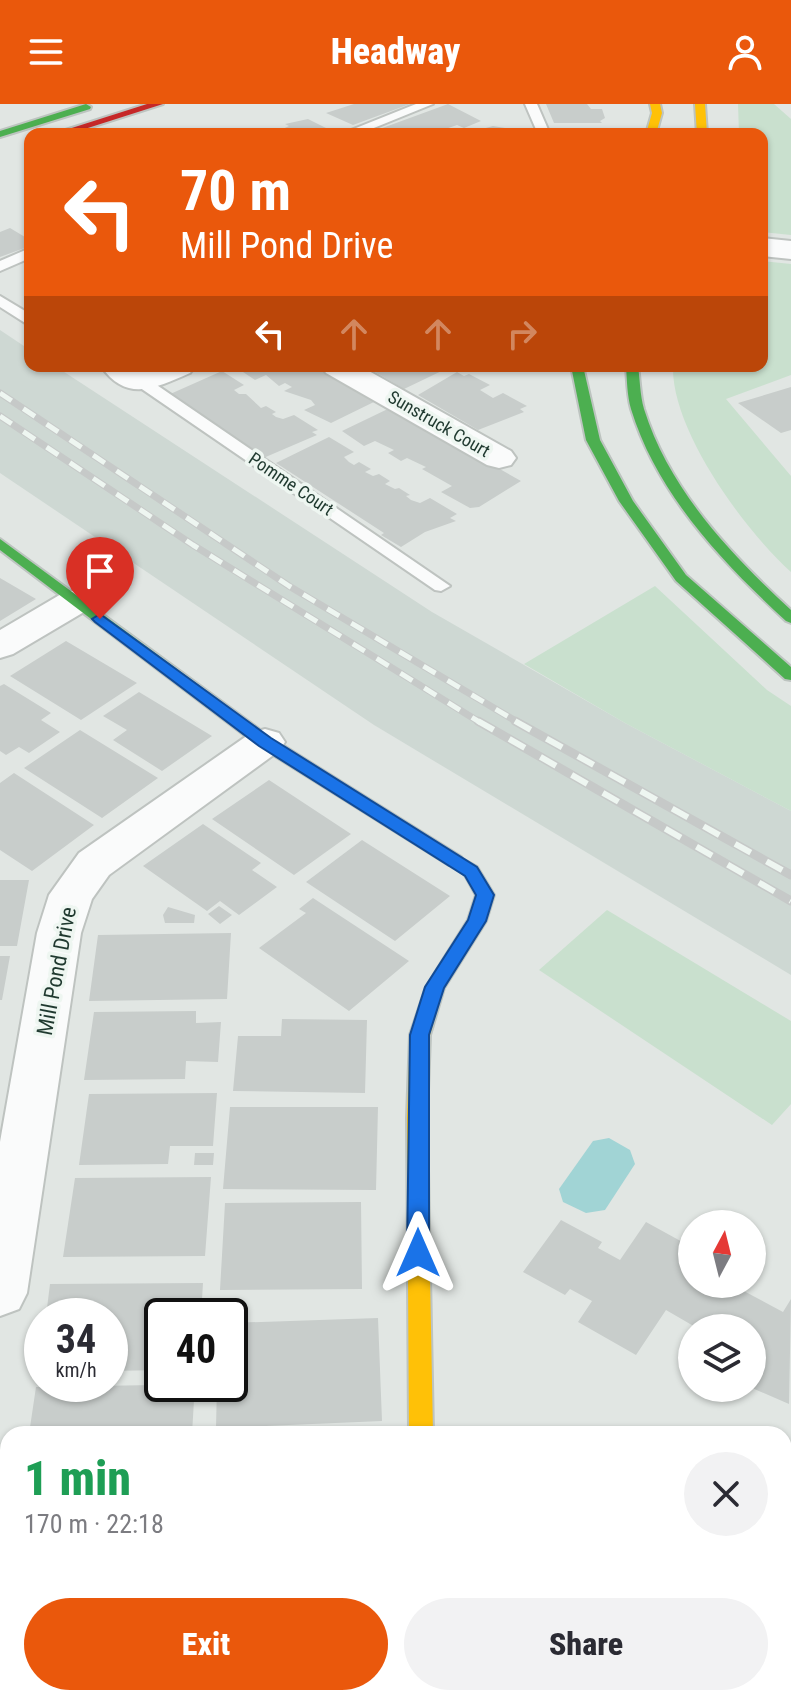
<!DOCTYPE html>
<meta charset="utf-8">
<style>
:root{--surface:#fff;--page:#f2f2f3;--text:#2b2b33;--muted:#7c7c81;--accent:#ea580c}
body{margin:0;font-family:"Roboto Condensed",sans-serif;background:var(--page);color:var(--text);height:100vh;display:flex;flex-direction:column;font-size:30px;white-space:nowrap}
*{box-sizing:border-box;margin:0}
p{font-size:26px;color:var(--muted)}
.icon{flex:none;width:44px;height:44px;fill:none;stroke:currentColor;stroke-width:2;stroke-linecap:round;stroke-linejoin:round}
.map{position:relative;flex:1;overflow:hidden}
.drawer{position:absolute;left:0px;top:1322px;width:792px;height:280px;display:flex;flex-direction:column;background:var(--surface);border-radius:24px 24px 0 0;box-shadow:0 2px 6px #0004}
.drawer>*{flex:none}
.top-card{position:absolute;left:24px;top:24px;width:744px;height:244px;border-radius:16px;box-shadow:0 2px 6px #0004;background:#ea580c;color:#fff;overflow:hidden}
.needle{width:52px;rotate:7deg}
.fabs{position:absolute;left:678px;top:1106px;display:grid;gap:16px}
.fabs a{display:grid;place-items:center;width:88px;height:88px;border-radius:50%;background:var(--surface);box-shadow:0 2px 6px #0004;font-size:40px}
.speed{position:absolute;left:24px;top:1194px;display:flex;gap:16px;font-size:40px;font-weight:700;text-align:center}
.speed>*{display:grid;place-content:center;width:104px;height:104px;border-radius:50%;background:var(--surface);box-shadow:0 2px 6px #0004;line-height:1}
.speed small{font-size:20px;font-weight:400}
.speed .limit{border:4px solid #111;border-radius:12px;background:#fff;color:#111}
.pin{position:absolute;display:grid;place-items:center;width:68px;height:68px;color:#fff;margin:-82px -34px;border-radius:50% 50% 50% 0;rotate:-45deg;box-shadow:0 0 8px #0007}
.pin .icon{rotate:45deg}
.me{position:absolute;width:88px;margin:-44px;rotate:0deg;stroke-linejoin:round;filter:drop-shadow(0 0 6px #0008)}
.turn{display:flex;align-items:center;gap:28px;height:168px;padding:0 24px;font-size:36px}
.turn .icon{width:104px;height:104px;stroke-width:2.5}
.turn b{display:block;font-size:56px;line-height:68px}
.lanes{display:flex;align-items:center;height:76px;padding:0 24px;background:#0003;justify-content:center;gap:40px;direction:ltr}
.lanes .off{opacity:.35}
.round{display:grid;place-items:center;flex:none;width:84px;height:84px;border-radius:42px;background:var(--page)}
.summary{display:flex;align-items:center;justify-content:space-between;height:136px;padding:0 24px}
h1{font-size:48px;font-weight:800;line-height:60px;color:#1e9e55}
.primary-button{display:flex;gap:16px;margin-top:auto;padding:16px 24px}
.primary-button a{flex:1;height:92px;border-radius:48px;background:var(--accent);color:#fff;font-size:32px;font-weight:800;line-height:92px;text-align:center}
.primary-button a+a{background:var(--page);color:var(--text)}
header{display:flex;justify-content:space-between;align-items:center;height:104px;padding:0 24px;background:var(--accent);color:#fff;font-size:36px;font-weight:800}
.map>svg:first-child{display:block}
.built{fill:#ced8d3}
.green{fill:#c9e0ce}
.water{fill:#a1d4d5}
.building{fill:#c8cdcb}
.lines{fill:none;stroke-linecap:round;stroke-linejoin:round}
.lane-casing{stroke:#bec3c0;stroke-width:4}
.street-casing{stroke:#bec3c0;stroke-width:4}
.fast-casing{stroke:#bdc4c0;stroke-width:4}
.slow-casing{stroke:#bdc4c0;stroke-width:4}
.jam-casing{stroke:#bdc4c0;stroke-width:4}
.lane{fill:#fafbfb;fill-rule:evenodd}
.street{fill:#fafbfb;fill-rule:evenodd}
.fast{fill:#4caf50;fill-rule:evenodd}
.slow{fill:#ffc107;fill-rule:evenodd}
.jam{fill:#c62828;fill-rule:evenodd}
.rail-far1-casing{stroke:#c6c9c8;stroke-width:7}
.rail-casing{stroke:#c6c9c8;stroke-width:9}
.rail-far1{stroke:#eef6f1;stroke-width:5;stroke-dasharray:14;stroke-linecap:butt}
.rail{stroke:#eef6f1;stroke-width:6;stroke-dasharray:18;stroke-linecap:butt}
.route{fill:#1a73e8;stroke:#114b97;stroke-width:2}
.labels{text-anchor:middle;stroke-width:7;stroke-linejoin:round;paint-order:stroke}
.far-street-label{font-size:18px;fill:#1f392f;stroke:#eef6f1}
.street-label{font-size:22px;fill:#1f392f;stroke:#eef6f1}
</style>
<header><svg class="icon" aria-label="menu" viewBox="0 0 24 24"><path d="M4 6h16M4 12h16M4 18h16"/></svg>Headway<svg class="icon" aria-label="person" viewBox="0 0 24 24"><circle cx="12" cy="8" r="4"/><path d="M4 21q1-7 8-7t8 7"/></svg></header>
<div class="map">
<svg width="791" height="1602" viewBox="0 0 791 1602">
<rect width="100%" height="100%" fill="#e1e6e3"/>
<!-- built -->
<path class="built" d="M0 226 30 246V262H55L432 508 625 619 791 707V871L374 621 0 369Z"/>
<!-- green -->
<path class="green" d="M738 0H774L791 15V131L762 128V30H739Z
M762 157 791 160V271L726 295 791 372V468C745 427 671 326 673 262H762Z
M655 482 767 586 791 602V707L625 619 524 560Z
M607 806 791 917V1000L772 1021 539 866Z"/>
<!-- water -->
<path class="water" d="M609 1034 630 1046 635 1060 605 1106 586 1109 563 1098 559 1085 593 1037Z"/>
<!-- building -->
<path class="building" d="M354 0H410L353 21 326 9Z
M448 0 481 17 464 24 457 21 431 30H384L377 26Z
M546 0H587L591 5H602L605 14 600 17 602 19H554Z
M308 15 336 29 272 30 289 22 285 20Z
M493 22 505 24 519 30 471 28Z
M10 124 30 136V142L0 153V128Z
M234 262H319L380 295 331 319 304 306 315 301 311 296 284 287 292 283 285 279 279 282 266 271 255 276Z
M365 262H452L404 285Z
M222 267 244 281 234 286 239 290H246L261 304 266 302 276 308 272 310 276 313 283 315 294 311 318 326 312 328 317 331 261 355 168 291Z
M457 268 464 272 469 270 490 281 480 286 493 294 503 289 527 302 520 305 524 308 478 326 418 291Z
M791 283V326L781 329 738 299Z
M394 302 475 351 521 377 479 403 470 404 441 388 452 382 422 365 426 363 407 354 401 357 388 349 394 346 375 337 364 342 342 327Z
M329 333 354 348 344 353 349 358 354 361 359 358 371 365 365 368 373 372 379 370 390 377 385 380 395 385 399 384 410 391 406 392 411 396 420 399 430 394 457 410 450 414 456 417 425 428 401 443 381 431 384 429 276 359Z
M0 474 36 495 0 517Z
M66 537 137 579 81 616 10 572Z
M4 580 51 609 41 616 60 628 29 649 19 643 6 651 0 647V582Z
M139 588 212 632 162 667 113 636 127 626 103 612Z
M80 626 158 674 102 714 24 664Z
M14 669 94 721 32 767 0 746V679Z
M269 676 351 730 294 771 212 715Z
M203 720 261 759 252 766 277 783 239 811 220 797 207 807 143 762Z
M362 736 450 792 395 837 306 778Z
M0 776H29L17 842H0Z
M313 794 409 857 349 907 259 844 306 809 299 805Z
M219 802 232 811 220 820 208 810Z
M168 803 195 811 194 819H165L163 811Z
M231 829 227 895 89 897 98 831Z
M0 852H10L2 896H0Z
M196 907V919L221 918 218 958 186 957 185 975 84 976 94 908Z
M282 915 367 916 365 989 233 987 238 932H281Z
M217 989 213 1042H170L168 1060 79 1061 89 990Z
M230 1003H378L376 1086 223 1085Z
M195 1049H214L213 1061H194Z
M211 1073 205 1152 63 1153 75 1074Z
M361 1098 362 1185 220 1186 225 1099Z
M561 1116 602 1138 598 1144 620 1156 646 1118 686 1140 692 1132V1180H743L740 1185 783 1208 791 1195 789 1300 752 1284V1224H697L666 1206 636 1251 578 1218 592 1197 570 1185 565 1191 523 1168Z
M203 1179 201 1212H162V1266L110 1267V1212H46L50 1180Z
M378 1214 382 1317 216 1324 217 1280H230V1219Z
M155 1281 154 1296H194L192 1330H29L36 1283Z
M30 1594H196L200 1602H15Z
M227 1594H375L363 1602H232Z"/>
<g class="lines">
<!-- lane casing -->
<g class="lane-casing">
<path id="lane" d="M416 0H433L359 30H341Z
M525 0H537L550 30H538Z
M30 144V154L0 167V157Z
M0 192 30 210V222L0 203Z
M142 273 148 275 450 482 441 487 435 486 136 281 134 278Z"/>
</g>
<!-- street casing -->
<g class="street-casing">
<path id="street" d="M762 134 791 137V155L762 152Z
M101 262H138L144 266 153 262H195L190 269C157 283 127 300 101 262Z
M321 262H360L511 347 516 354 511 361 499 364 487 361 326 269Z
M76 486 89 489 94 497 89 505 13 550 0 554V526L63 489Z
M265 625 279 629 285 638 279 647 109 771 92 795 81 829 27 1189 19 1205 0 1212V1038L37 829 49 791 79 749 251 629Z
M791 1542V1602H771L762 1598 760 1594H784V1545Z
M497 1594H584L588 1602H500Z
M629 1594H747L744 1602H625Z"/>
</g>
<!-- fast casing -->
<g class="fast-casing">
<path id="fast" d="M86 0 91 3 90 5 0 33V27Z
M571 262H583L600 336 633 397 686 471 791 563V576L785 575 676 477 619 397 586 336Z
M626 262H638C640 276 640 291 644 305 669 385 730 450 791 506V519L786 517C722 458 657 390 631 305 627 291 627 276 626 262Z
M0 435 271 634 461 753 464 757 461 761H449L259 642 0 446Z"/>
</g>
<!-- slow casing -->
<g class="slow-casing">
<path id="slow" d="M650 0H660L662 9 656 30H646L652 9Z
M695 0H705L707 30H697Z
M455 751 477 763 494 791 486 817 444 884 430 931 427 1014 433 1330H409L407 1014 410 931 426 883 468 816 476 791 465 771 446 757Z"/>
</g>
<!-- jam casing -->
<g class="jam-casing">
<path id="jam" d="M147 0H163L69 30H53Z"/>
</g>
<!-- lane -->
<use href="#lane" class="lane"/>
<!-- street -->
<use href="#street" class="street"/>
<!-- fast -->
<use href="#fast" class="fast"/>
<!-- slow -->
<use href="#slow" class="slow"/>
<!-- jam -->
<use href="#jam" class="jam"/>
<!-- rail-far1 casing -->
<g class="rail-far1-casing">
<path id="rail-far1" d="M0 289 289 482 519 619
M0 312 193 441 481 619"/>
</g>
<!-- rail casing -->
<g class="rail-casing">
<path id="rail" d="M478 617 791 797
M515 617 791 771"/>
</g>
<!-- rail-far1 -->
<use href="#rail-far1" class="rail-far1"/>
<!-- rail -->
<use href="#rail" class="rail"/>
</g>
<!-- route -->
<path class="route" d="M100 510 271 634 477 763 494 791 486 817 444 884 429 931V1149L425 1156 418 1159 410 1156 407 1149 410 931 425 883 468 816 476 791 465 772 259 642 95 518 92 515Z"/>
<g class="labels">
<!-- far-street labels -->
<g class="far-street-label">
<text transform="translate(439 320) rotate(30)" y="6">Sunstruck Court</text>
<text transform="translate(291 380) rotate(34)" y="6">Pomme Court</text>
</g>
<!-- street labels -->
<g class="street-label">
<text transform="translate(56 867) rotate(-79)" y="8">Mill Pond Drive</text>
</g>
</g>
</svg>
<div class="fabs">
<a><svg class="needle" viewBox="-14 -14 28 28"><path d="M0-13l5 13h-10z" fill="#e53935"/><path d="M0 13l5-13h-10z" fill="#7c7c81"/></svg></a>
<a><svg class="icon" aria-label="layers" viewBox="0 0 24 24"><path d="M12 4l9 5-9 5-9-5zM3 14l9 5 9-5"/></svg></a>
</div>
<div class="speed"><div>34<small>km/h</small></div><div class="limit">40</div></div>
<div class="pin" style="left:100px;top:515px;background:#d93025"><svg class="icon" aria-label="arrive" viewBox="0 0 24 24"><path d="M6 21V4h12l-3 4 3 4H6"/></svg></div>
<svg class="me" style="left:418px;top:1149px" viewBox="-20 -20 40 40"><path d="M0-17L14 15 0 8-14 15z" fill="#1a73e8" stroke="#fff" stroke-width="4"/></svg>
<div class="top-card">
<div class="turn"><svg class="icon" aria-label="left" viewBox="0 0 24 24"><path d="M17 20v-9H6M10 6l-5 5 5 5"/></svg><div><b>70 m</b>Mill Pond Drive</div></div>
<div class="lanes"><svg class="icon" aria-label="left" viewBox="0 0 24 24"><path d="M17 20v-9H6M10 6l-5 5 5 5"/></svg><svg class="icon off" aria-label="ahead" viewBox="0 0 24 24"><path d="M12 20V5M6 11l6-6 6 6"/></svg><svg class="icon off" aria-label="ahead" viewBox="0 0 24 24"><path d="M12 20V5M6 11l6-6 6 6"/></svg><svg class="icon off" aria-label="right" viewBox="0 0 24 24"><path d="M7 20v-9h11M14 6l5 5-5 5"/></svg></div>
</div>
<section class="drawer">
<div class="summary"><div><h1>1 min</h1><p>170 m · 22:18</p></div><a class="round"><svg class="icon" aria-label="close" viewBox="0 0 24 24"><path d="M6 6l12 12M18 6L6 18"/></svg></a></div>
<div class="primary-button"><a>Exit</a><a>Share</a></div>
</section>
</div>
